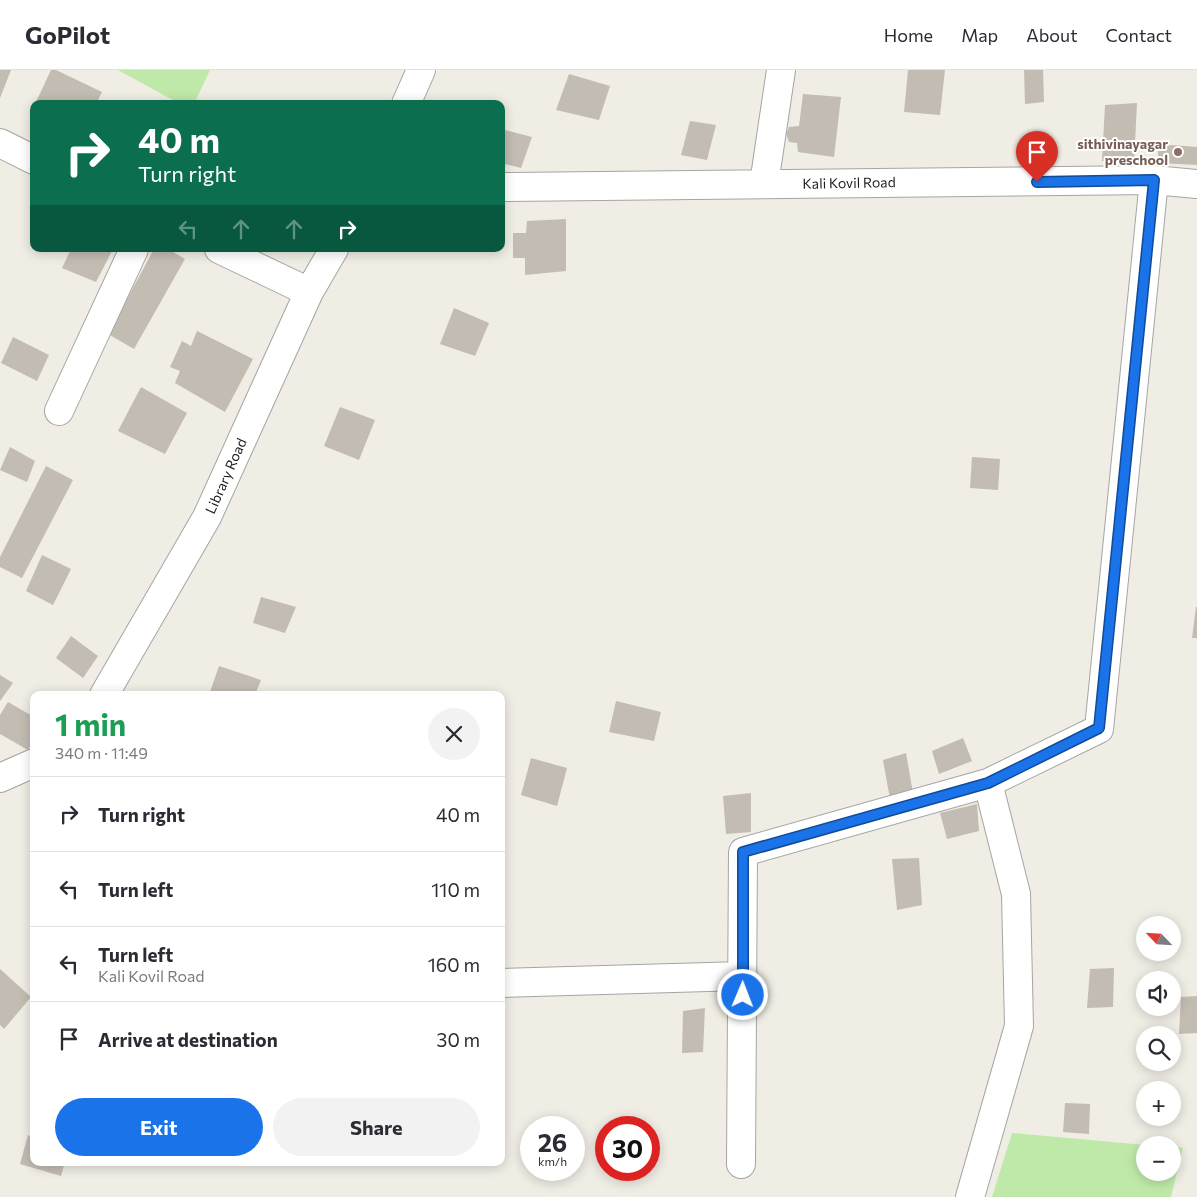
<!DOCTYPE html>
<meta charset="utf-8">
<style>
:root{--surface:#fff;--page:#f2f2f3;--text:#2b2b33;--muted:#7c7c81;--line:#e1e1e2;--accent:#1a73e8}
body{margin:0;font-family:Commissioner,sans-serif;background:var(--page);color:var(--text);height:100vh;display:flex;flex-direction:column;font-size:19px;white-space:nowrap}
*{box-sizing:border-box;margin:0}
p{font-size:16px;color:var(--muted)}
.icon{flex:none;width:28px;height:28px;fill:none;stroke:currentColor;stroke-width:2;stroke-linecap:round;stroke-linejoin:round}
.map{position:relative;flex:1;overflow:hidden}
.details{position:absolute;left:30px;top:621px;width:475px;height:475px;display:flex;flex-direction:column;background:var(--surface);border-radius:10px;box-shadow:0 2px 12px #0003}
.details>*{flex:none}
.hud{position:absolute;left:30px;top:30px;width:475px;height:152px;border-radius:10px;box-shadow:0 2px 12px #0003;background:#0b6e4f;color:#fff;overflow:hidden}
.needle{width:32px;rotate:295deg}
.fabs{position:absolute;left:1136px;top:846px;display:grid;gap:10px}
.fabs a{display:grid;place-items:center;width:45px;height:45px;border-radius:50%;background:var(--surface);box-shadow:0 2px 12px #0003;font-size:25px}
.speed{position:absolute;left:520px;top:1046px;display:flex;gap:10px;font-size:25px;font-weight:700;text-align:center}
.speed>*{display:grid;place-content:center;width:65px;height:65px;border-radius:50%;background:var(--surface);box-shadow:0 2px 12px #0003;line-height:1}
.speed small{font-size:12px;font-weight:400}
.speed .limit{border:8px solid #d22;background:#fff;color:#111}
.pin{position:absolute;display:grid;place-items:center;width:42px;height:42px;color:#fff;margin:-51px -21px;border-radius:50% 50% 50% 0;rotate:-45deg;box-shadow:0 0 5px #0007}
.pin .icon{rotate:45deg}
.me{position:absolute;width:55px;margin:-28px;rotate:1deg;stroke-linejoin:round;filter:drop-shadow(0 0 4px #0008)}
.turn{display:flex;align-items:center;gap:18px;height:105px;padding:0 25px;font-size:22px}
.turn .icon{width:65px;height:65px;stroke-width:2.5}
.turn b{display:block;font-size:35px;line-height:42px}
.lanes{display:flex;align-items:center;height:48px;padding:0 25px;background:#0003;justify-content:center;gap:25px;direction:ltr}
.lanes .off{opacity:.35}
.round{display:grid;place-items:center;flex:none;width:52px;height:52px;border-radius:26px;background:var(--page)}
.overview{display:flex;align-items:center;justify-content:space-between;height:85px;padding:0 25px}
h1{font-size:30px;font-weight:700;line-height:38px;color:#1e9e55}
.primary-button{display:flex;gap:10px;margin-top:auto;padding:10px 25px}
.primary-button a{flex:1;height:58px;border-radius:30px;background:var(--accent);color:#fff;font-size:20px;font-weight:700;line-height:58px;text-align:center}
.primary-button a+a{background:var(--page);color:var(--text)}
ul{padding:0;list-style:none}
li{display:flex;align-items:center;gap:15px;height:75px;padding:0 25px;border-top:1px solid var(--line)}
li div{flex:1}
li b{display:block;font-size:19px}
li em{font-style:normal}
header{display:flex;align-items:center;gap:30px;box-sizing:border-box;height:70px;padding:0 25px;background:var(--surface);border-bottom:1px solid var(--line)}
header strong{font-size:24px}
nav{display:flex;gap:28px;margin-inline-start:auto;font-size:18px}
.map>svg:first-child{display:block}
.grass{fill:#bfe9a9}
.building{fill:#c3bcb3}
.lines{fill:none;stroke-linecap:round;stroke-linejoin:round}
.minor-casing{stroke:#a5a5a5;stroke-width:30}
.minor{stroke:#fff;stroke-width:28}
.route-casing{stroke:#114b97;stroke-width:12}
.route{stroke:#1a73e8;stroke-width:9}
.education-dot{fill:#8d6e63;stroke:#fff;stroke-width:2}
.labels{text-anchor:middle;stroke-width:4;stroke-linejoin:round;paint-order:stroke}
.education-label{font-size:14px;font-weight:bold;fill:#785e54;stroke:#fff;text-anchor:end}
.street-label{font-size:14px;fill:#1e1e1e;stroke:#fff}
</style>
<header>
<strong>GoPilot</strong>
<nav><a>Home</a><a>Map</a><a>About</a><a>Contact</a></nav>
</header>
<div class="map">
<svg width="1197" height="1127" viewBox="0 0 1197 1127">
<rect width="100%" height="100%" fill="#efede4"/>
<!-- grass -->
<path class="grass" d="M118 0H210L194 34H180Z
M1012 1063 1145 1075V1102H1172L1173 1077 1183 1078 1171 1127H992Z"/>
<!-- building -->
<path class="building" d="M0 0H11L0 28Z
M51 0H56L102 22 96 34H35Z
M908 0H945L940 45 904 42Z
M1024 0H1043L1044 32 1025 34Z
M569 4 610 16 599 50 556 40Z
M803 24 841 27 834 87 798 82 797 73 789 72 786 64 789 57 799 56Z
M1137 33 1134 92 1102 91 1105 35Z
M690 51 716 55 707 90 681 85Z
M501 59 532 67 521 98 501 93Z
M1158 74 1197 77V95L1158 93Z
M566 149V201L525 205V188H513V163H526L527 151Z
M71 179H113L96 212 62 198Z
M154 179H168L185 189 134 279 108 264Z
M454 238 489 253 475 286 440 274Z
M197 261 253 289 225 342 175 313 180 301 170 297 182 271 191 276Z
M13 267 49 285 37 311 1 293Z
M141 317 187 343 165 384 118 361Z
M340 337 375 350 359 390 324 376Z
M10 377 35 391 27 412 0 400Z
M972 387 1000 389 998 420 970 418Z
M46 396 73 410 22 508 0 497V487Z
M42 485 71 499 53 535 26 521Z
M261 527 296 537 285 563 253 553Z
M1196 537H1197V568H1192Z
M71 566 98 586 83 608 56 588Z
M219 596 261 610 255 625H209Z
M0 605 13 613 0 631Z
M616 631 661 642 654 671 609 662Z
M8 632 34 647V670L28 680 0 664V645Z
M963 668 972 691 939 704 932 681Z
M906 683 913 723 890 729 883 690Z
M531 688 567 698 557 736 521 725Z
M751 723V762L726 764 723 726Z
M977 734 979 761 947 769 940 743Z
M919 788 922 835 897 840 892 789Z
M1114 898 1113 937 1087 938 1090 899Z
M0 899 31 927 4 959 0 955Z
M1197 926V963L1179 964 1181 927Z
M705 938 703 982 682 983 683 941Z
M1065 1033 1090 1034 1089 1064 1063 1062Z
M28 1065 34 1068V1092H65L61 1106 20 1094Z"/>
<g class="lines">
<!-- minor casing -->
<g class="minor-casing">
<path id="minor" d="M406 34 421 0
M0 73 34 90
M764 114 781 0
M501 117 1154 110 1197 114
M219 179 309 222
M59 341 134 179
M104 625 207 447 309 222 334 179
M0 708 34 693
M501 913 743 906
M741 1094 743 782 988 713
M970 1127 1019 956 1016 824 988 713 1099 659 1154 110"/>
</g>
<!-- minor -->
<use href="#minor" class="minor"/>
</g>
<g class="lines">
<!-- route casing -->
<g class="route-casing">
<path id="route" d="M743 925V782L988 713 1099 658 1154 110 1037 112"/>
</g>
<!-- route -->
<use href="#route" class="route"/>
</g>
<!-- markers -->
<circle class="education-dot" cx="1178" cy="82" r="5"/>
<g class="labels">
<!-- education labels -->
<g class="education-label">
<text x="1168" y="79">sithivinayagar<tspan x="1168" dy="16">preschool</tspan></text>
</g>
<!-- street labels -->
<g class="street-label">
<text transform="translate(849 113) rotate(-1)" y="5">Kali Kovil Road</text>
<text transform="translate(226 406) rotate(-66)" y="5">Library Road</text>
</g>
</g>
</svg>
<div class="fabs">
<a><svg class="needle" viewBox="-14 -14 28 28"><path d="M0-13l5 13h-10z" fill="#e53935"/><path d="M0 13l5-13h-10z" fill="#7c7c81"/></svg></a>
<a><svg class="icon" aria-label="sound" viewBox="0 0 24 24"><path d="M4 9h4l5-4v14l-5-4H4zM17 9q2 3 0 6"/></svg></a>
<a><svg class="icon" aria-label="search" viewBox="0 0 24 24"><circle cx="10" cy="10" r="6"/><path d="M15 15l6 6"/></svg></a>
<a>+</a>
<a>−</a>
</div>
<div class="speed"><div>26<small>km/h</small></div><div class="limit">30</div></div>
<div class="pin" style="left:1037px;top:112px;background:#d93025"><svg class="icon" aria-label="arrive" viewBox="0 0 24 24"><path d="M6 21V4h12l-3 4 3 4H6"/></svg></div>
<svg class="me" style="left:743px;top:925px" viewBox="-20 -20 40 40"><circle r="17" fill="#1a73e8" stroke="#fff" stroke-width="3"/><path d="M0-11L8 9 0 5-8 9z" fill="#fff"/></svg>
<div class="hud">
<div class="turn"><svg class="icon" aria-label="right" viewBox="0 0 24 24"><path d="M7 20v-9h11M14 6l5 5-5 5"/></svg><div><b>40 m</b>Turn right</div></div>
<div class="lanes"><svg class="icon off" aria-label="left" viewBox="0 0 24 24"><path d="M17 20v-9H6M10 6l-5 5 5 5"/></svg><svg class="icon off" aria-label="ahead" viewBox="0 0 24 24"><path d="M12 20V5M6 11l6-6 6 6"/></svg><svg class="icon off" aria-label="ahead" viewBox="0 0 24 24"><path d="M12 20V5M6 11l6-6 6 6"/></svg><svg class="icon" aria-label="right" viewBox="0 0 24 24"><path d="M7 20v-9h11M14 6l5 5-5 5"/></svg></div>
</div>
<section class="details">
<div class="overview"><div><h1>1 min</h1><p>340 m · 11:49</p></div><a class="round"><svg class="icon" aria-label="close" viewBox="0 0 24 24"><path d="M6 6l12 12M18 6L6 18"/></svg></a></div>
<ul>
<li><svg class="icon" aria-label="right" viewBox="0 0 24 24"><path d="M7 20v-9h11M14 6l5 5-5 5"/></svg><div><b>Turn right</b></div><em>40 m</em></li>
<li><svg class="icon" aria-label="left" viewBox="0 0 24 24"><path d="M17 20v-9H6M10 6l-5 5 5 5"/></svg><div><b>Turn left</b></div><em>110 m</em></li>
<li><svg class="icon" aria-label="left" viewBox="0 0 24 24"><path d="M17 20v-9H6M10 6l-5 5 5 5"/></svg><div><b>Turn left</b><p>Kali Kovil Road</p></div><em>160 m</em></li>
<li><svg class="icon" aria-label="arrive" viewBox="0 0 24 24"><path d="M6 21V4h12l-3 4 3 4H6"/></svg><div><b>Arrive at destination</b></div><em>30 m</em></li>
</ul>
<div class="primary-button"><a>Exit</a><a>Share</a></div>
</section>
</div>
